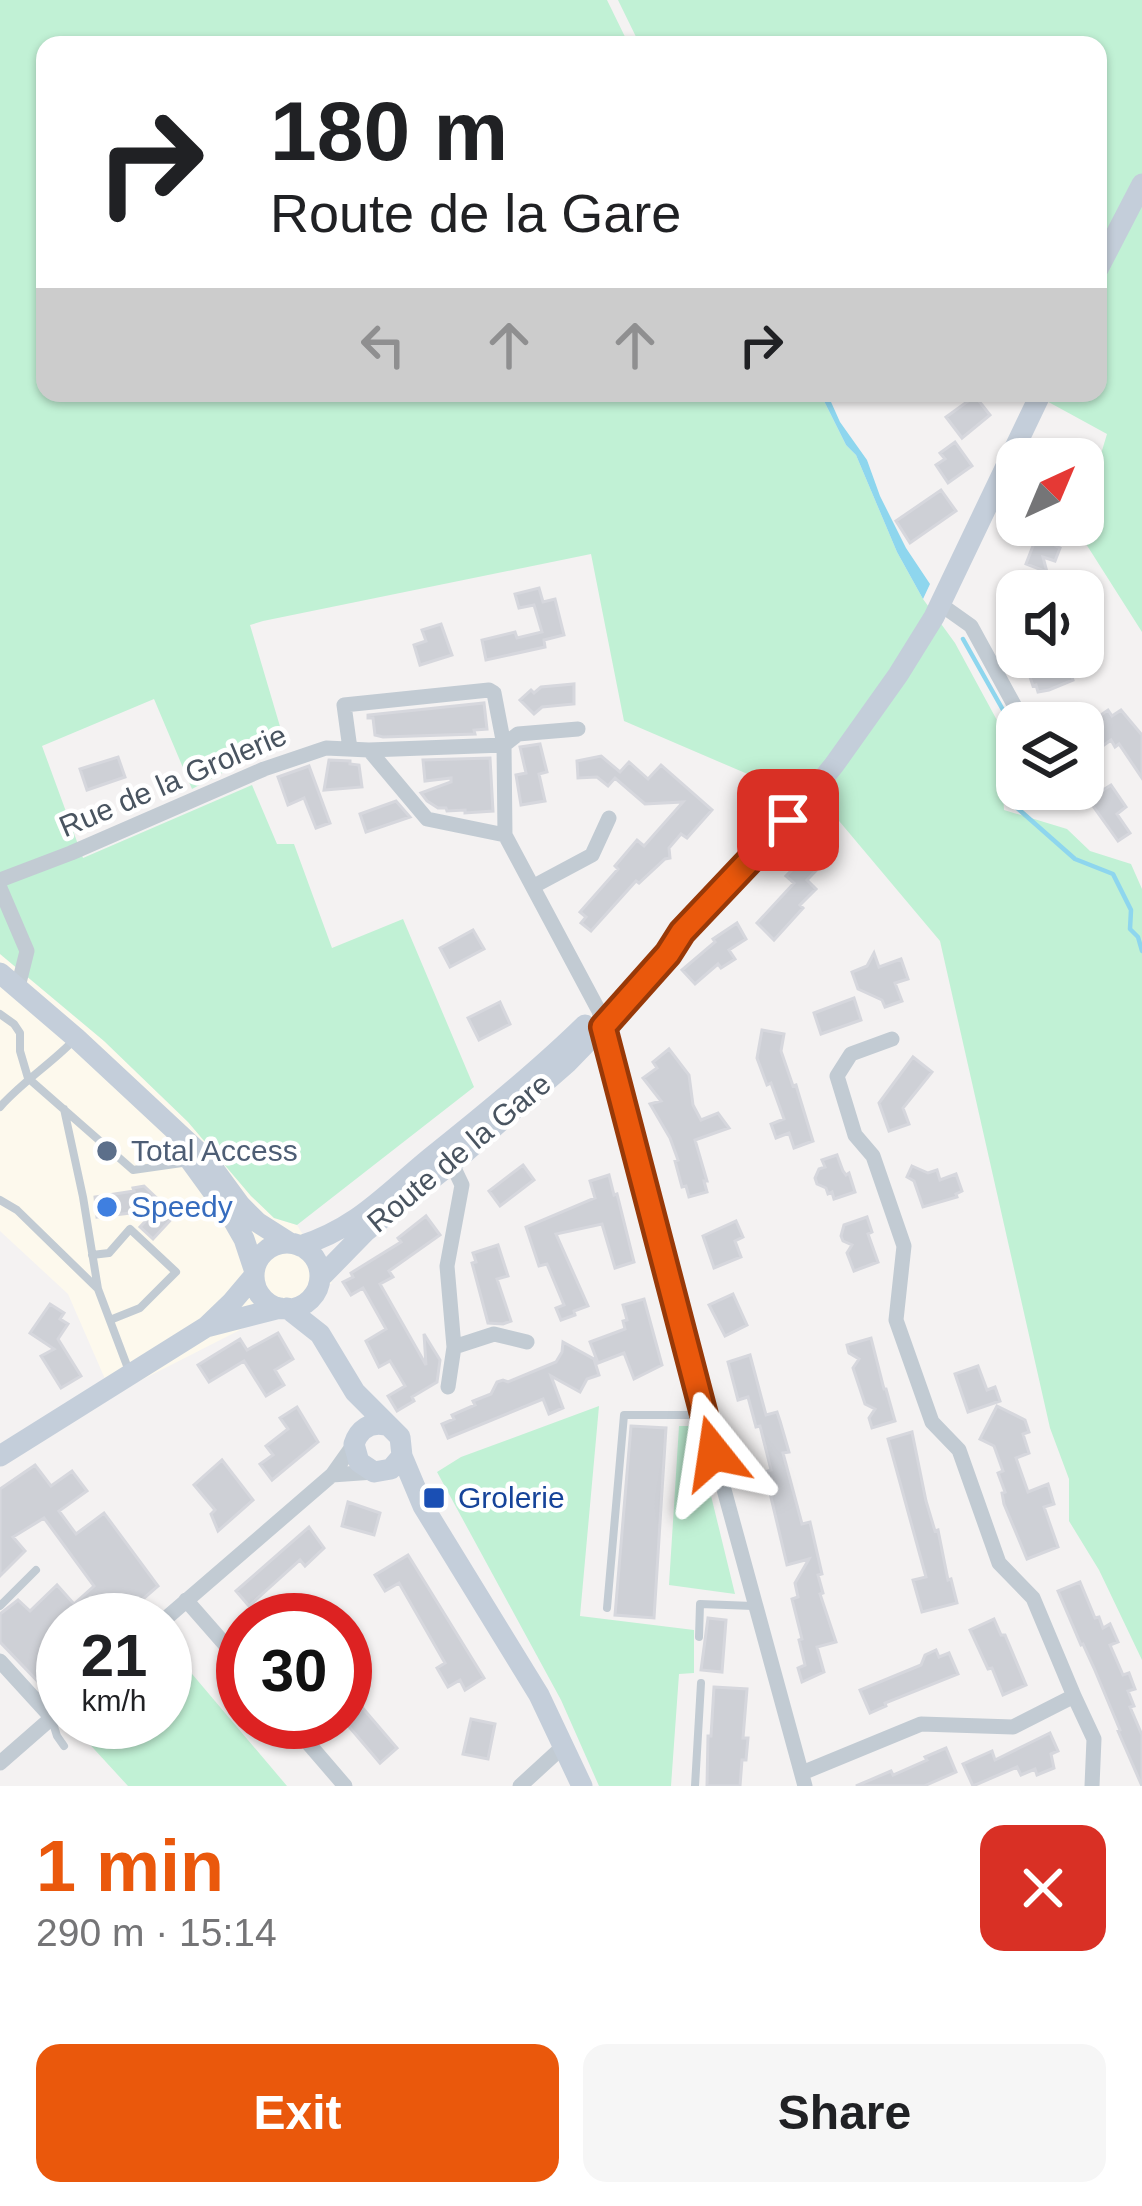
<!DOCTYPE html>
<meta charset="utf-8">
<style>
:root{--surface:#fff;--page:#f6f6f6;--text:#202124;--muted:#757577;--accent:#ea580c}
body{margin:0;font-family:Arial,sans-serif;background:var(--page);color:var(--text);height:100vh;display:flex;flex-direction:column;font-size:45px;white-space:nowrap}
*{box-sizing:border-box;margin:0}
p{font-size:39px;color:var(--muted)}
.icon{flex:none;width:66px;height:66px;fill:none;stroke:currentColor;stroke-width:2;stroke-linecap:round;stroke-linejoin:round}
.map{position:relative;height:1786px;overflow:hidden}
.drawer{display:flex;flex-direction:column;background:var(--surface);flex:1}
.drawer>*{flex:none}
.guide{position:absolute;left:36px;top:36px;width:1071px;height:366px;border-radius:24px;box-shadow:0 3px 9px #0004;background:#fff;color:var(--text);overflow:hidden}
.needle{width:78px;rotate:44deg}
.tools{position:absolute;left:996px;top:438px;display:grid;gap:24px}
.tools a{display:grid;place-items:center;width:108px;height:108px;border-radius:24px;background:var(--surface);box-shadow:0 3px 9px #0004;font-size:60px}
.speed{position:absolute;left:36px;top:1593px;display:flex;gap:24px;font-size:60px;font-weight:700;text-align:center}
.speed>*{display:grid;place-content:center;width:156px;height:156px;border-radius:50%;background:var(--surface);box-shadow:0 3px 9px #0004;line-height:1}
.speed small{font-size:30px;font-weight:400}
.speed .limit{border:18px solid #d22;background:#fff;color:#111}
.pin{position:absolute;display:grid;place-items:center;width:102px;height:102px;color:#fff;margin:-51px;border-radius:24px;box-shadow:0 6px 18px #0006}
.me{position:absolute;width:132px;margin:-66px;rotate:345deg;stroke-linejoin:round;filter:drop-shadow(0 0 9px #0008)}
.turn{display:flex;align-items:center;gap:42px;height:252px;padding:0 36px;font-size:54px}
.turn .icon{width:156px;height:156px;stroke-width:2.5}
.turn b{display:block;font-size:84px;line-height:102px}
.lanes{display:flex;align-items:center;height:114px;padding:0 36px;background:#0003;justify-content:center;gap:60px;direction:ltr}
.lanes .off{opacity:.35}
.round{display:grid;place-items:center;flex:none;width:126px;height:126px;border-radius:24px;background:var(--page)}
.headline{display:flex;align-items:center;justify-content:space-between;height:204px;padding:0 36px}
h1{font-size:72px;font-weight:700;line-height:90px;color:var(--accent)}
.button{display:flex;gap:24px;margin-top:auto;padding:24px 36px}
.button a{flex:1;height:138px;border-radius:24px;background:var(--accent);color:#fff;font-size:48px;font-weight:700;line-height:138px;text-align:center}
.button a+a{background:var(--page);color:var(--text)}
.map>svg:first-child{display:block}
.commercial{fill:#fdf9ed}
.green{fill:#c1f1d5}
.water{fill:#8ed6ee}
.lines{fill:none;stroke-linecap:round;stroke-linejoin:round}
.stream{stroke:#8ed6ee;stroke-width:4.5}
.building{fill:#ced0d6;stroke:#d6d7dd;stroke-width:3}
.lane{stroke:#c2cbd3;stroke-width:8}
.street{stroke:#c2cbd3;stroke-width:15}
.secondary{stroke:#c4ceda;stroke-width:21}
.route-casing{stroke:#983908;stroke-width:30}
.route{stroke:#ea580c;stroke-width:21}
.service-dot{fill:#5c6f8a;stroke:#fff;stroke-width:4.5}
.shop-dot{fill:#3f7fe0;stroke:#fff;stroke-width:4.5}
.transit-dot{fill:#1a4fb4;stroke:#fff;stroke-width:4.5}
.labels{text-anchor:middle;stroke-width:9;stroke-linejoin:round;paint-order:stroke}
.street-label{font-size:30px;fill:#495460;stroke:#fff}
.service-label{font-size:30px;fill:#4e5e75;stroke:#fff;text-anchor:start}
.shop-label{font-size:30px;fill:#366cbe;stroke:#fff;text-anchor:start}
.transit-label{font-size:30px;fill:#164399;stroke:#fff;text-anchor:start}
</style>
<div class="map">
<svg width="1142" height="1786" viewBox="0 0 1142 1786">
<rect width="100%" height="100%" fill="#f4f2f2"/>
<!-- commercial -->
<path class="commercial" d="M0 954 104 1041 188 1122 251 1196 274 1218 297 1225 332 1283 112 1395 68 1294 0 1231Z"/>
<!-- green -->
<path class="green" d="M0 0H607L629 45H45V393H820L846 445 856 455 897 552 923 599 955 643 999 724 1004 810 1067 829 1090 851 1131 864 1142 889V1660L1099 1570 1069 1521V1479L1050 1428 940 941 829 809 624 721 591 554 263 621 250 625 284 740 192 789 154 699 42 746 83 858 252 785 277 844H294L332 948 403 919 474 1087 297 1225 274 1218 251 1196 188 1122 104 1041 0 954Z
M618 0H1142V632L1074 525H1083V496L1091 487 1107 434 1032 393H1098V45H640Z
M599 1406 580 1616 694 1630V1673L679 1674 671 1786H599L561 1700 437 1472 461 1457Z
M679 1426H694L735 1594 669 1585Z
M165 1642 287 1786H128L72 1725 76 1722H165Z"/>
<!-- water -->
<path class="water" d="M820 393H827L840 422 867 460 880 496 906 548 930 584 923 599 897 552 856 455 846 445Z"/>
<g class="lines">
<!-- stream -->
<path class="stream" d="M963 639 1016 733 1008 755 1007 765 1016 807 1075 859 1113 874 1131 910 1130 929 1138 937 1142 951"/>
</g>
<!-- building -->
<path class="building" d="M975 396 990 415 962 438 946 417Z
M955 442 972 466 948 483 936 465 945 459 940 453Z
M941 490 956 511 910 543 896 521Z
M1038 533 1058 540 1056 546 1060 548 1055 561 1043 557 1047 572 1026 564Z
M539 588 543 602 555 599 564 635 544 640 545 647 486 660 482 640 515 632 517 638 542 632 534 605 519 608 515 594Z
M441 624 452 655 420 665 414 645 426 641 422 630Z
M1068 662 1073 680 1049 690 1038 692 1036 685 1033 686 1029 674Z
M574 684V704L542 707 534 714 520 700 531 690 534 693 541 687Z
M484 703 487 729 474 730 475 734 383 737 375 735 373 718H368V715Z
M1108 710 1112 716 1121 710 1142 735V778L1119 744 1115 747 1111 740 1083 760V736L1100 725 1095 719Z
M540 744 547 772 539 774 545 801 521 805 516 775 526 773 520 747Z
M601 756 620 772 629 762 648 779 661 765 712 810 687 838 681 834 669 848 670 858 665 859 639 883 636 881 591 931 581 923 586 917 580 912 618 869 615 866 637 840 644 846 683 802 645 804 615 778 608 786 597 777 578 778 577 761Z
M118 757 125 777 87 790 80 769Z
M490 758 493 811 465 813V810L447 811 446 808H438L427 801 421 793 451 782V778L425 781 423 760Z
M329 760 350 761V764L359 765 362 787 324 790Z
M1083 763 1103 790 1111 785 1126 807 1117 814 1130 833 1118 841 1083 792Z
M309 766 330 823 316 828 304 798 288 805 278 777Z
M396 801 410 817 366 832 360 814Z
M820 837 835 851 807 880 816 889 800 905 803 908 774 940 757 923 794 883 786 876 814 848 812 846Z
M737 923 746 939 729 950 735 959 721 968 718 964 695 984 682 970 715 942 713 939Z
M473 930 484 949 450 967 440 948Z
M874 953 879 967 901 959 908 979 895 983 902 1001 885 1007 882 1000 858 989 852 972 867 966Z
M854 998 861 1020 821 1034 814 1013Z
M500 1002 510 1024 479 1040 468 1018Z
M762 1030 784 1034 781 1051 793 1086 796 1085 798 1092 813 1141 794 1148 789 1133 776 1138 771 1124 784 1119 771 1083 767 1085 757 1058Z
M669 1049 689 1075 693 1105 701 1120 718 1113 729 1128 695 1140 707 1181H704L707 1192 689 1197 686 1186 682 1187 675 1161 678 1160 670 1138 650 1104 661 1101 643 1078 657 1068 653 1062Z
M913 1057 932 1072 903 1108 909 1124 889 1131 879 1103Z
M837 1155 843 1171 846 1175 849 1173 855 1192 834 1199 832 1192 828 1194 826 1188 817 1184 815 1178 819 1169 825 1167 822 1160Z
M523 1165 534 1180 500 1206 489 1191Z
M912 1166 928 1173 937 1170 940 1180 956 1174 962 1191 956 1194 957 1197 923 1207 914 1181 907 1177Z
M609 1175 614 1195 617 1194 634 1262 615 1268 602 1224 556 1234 588 1306 574 1311 575 1315 561 1320 556 1308 564 1305 547 1264 539 1266 526 1227 595 1198 590 1181Z
M144 1186 162 1203 164 1200 177 1213 153 1239 140 1227 156 1210 97 1217 95 1197 134 1191 133 1188Z
M426 1216 440 1235 389 1271 393 1277 380 1284 426 1365 424 1334 440 1360 437 1382 412 1397 414 1401 397 1411 388 1396 405 1386 390 1361 379 1367 366 1341 386 1329 363 1288 351 1295 343 1282 353 1277 351 1273 401 1242 398 1238Z
M867 1217 872 1232 868 1234 878 1262 854 1271 847 1253 852 1245 843 1241 841 1236 844 1225Z
M736 1221 743 1237 735 1241 741 1257 714 1268 703 1236Z
M498 1245 508 1276 497 1279 511 1321 503 1324 488 1323 472 1263 476 1262 473 1253Z
M733 1294 747 1325 725 1336 709 1305Z
M644 1299 662 1365 634 1379 624 1353 598 1363 590 1342 625 1329 623 1321 627 1320 623 1305Z
M50 1304 64 1313 60 1319 68 1324 58 1339 81 1376 61 1388 41 1356 54 1349 30 1333Z
M278 1333 293 1359 275 1370 284 1385 266 1396 244 1361 209 1382 198 1365 240 1339 247 1350Z
M871 1338 884 1389H886L895 1421 872 1428 869 1418 875 1409 865 1404 853 1368 859 1359 849 1353 847 1345Z
M563 1342 594 1359 599 1375 587 1379 580 1392 551 1376 563 1408 549 1414 543 1399 448 1438 442 1424 454 1419 452 1415 475 1405 473 1401 491 1394 497 1382 503 1380 508 1382 556 1362 562 1352Z
M750 1355 766 1415 777 1412 780 1421 789 1452 783 1453 802 1524 810 1522 822 1574 818 1575 823 1593 820 1594 836 1642 817 1647 824 1672 802 1682 798 1668 805 1665 799 1640 802 1639 792 1599 798 1597 795 1583 809 1559 787 1565 765 1472 771 1470 760 1426 756 1427 748 1397 738 1400 728 1362Z
M978 1366 987 1390 995 1387 1000 1401 968 1412 955 1374Z
M997 1406 1025 1420 1029 1432 1023 1434 1029 1453 1016 1458 1028 1492 1048 1484 1054 1504 1044 1507 1058 1547 1027 1559 1004 1504 1002 1493 1005 1492 998 1473 1003 1471 994 1446 980 1439Z
M297 1407 318 1442 272 1480 260 1464 273 1455 266 1446 288 1429 280 1418Z
M631 1426 666 1428 654 1618 615 1615Z
M912 1432 926 1501 935 1531 938 1530 948 1580 951 1579 957 1603 922 1612 913 1580 926 1577 888 1439Z
M222 1460 253 1500 218 1531 211 1514 215 1510 194 1485Z
M35 1465 51 1486 72 1471 87 1491 59 1511 76 1534 104 1513 158 1586 119 1620H63V1670L43 1687 0 1642V1614L18 1600 30 1611 57 1585 74 1604 94 1586 44 1518 13 1537 25 1551 0 1576V1489Z
M348 1502 380 1513 374 1535 342 1526Z
M309 1527 324 1548 305 1566 300 1560 249 1606 236 1591Z
M408 1555 484 1678 465 1690 460 1680 448 1687 437 1668 445 1663 399 1583 385 1591 375 1575Z
M1080 1582 1095 1618 1099 1617 1103 1628 1110 1624 1118 1642 1110 1645 1123 1675 1129 1673 1135 1689 1128 1691 1134 1706 1130 1707 1142 1735V1786L1118 1731 1120 1730 1094 1668 1083 1644 1081 1645 1058 1591Z
M708 1618 726 1620 722 1672 701 1670Z
M994 1619 1001 1635H1005L1026 1685 1003 1695 992 1668 988 1669 970 1630Z
M936 1650 939 1657 949 1653 958 1674 885 1703 886 1706 870 1713 860 1690 921 1665 925 1655Z
M714 1687 747 1689 743 1738H748L746 1760H742L740 1786H707L708 1736H711Z
M355 1699 397 1748 380 1763 345 1722V1708Z
M471 1719 495 1724 488 1759 463 1754Z
M1050 1733 1058 1751 1051 1754 1054 1768 1037 1775 1035 1769 1021 1775 1017 1767 973 1786 963 1764 992 1751 995 1760Z
M946 1748 956 1772 924 1786H856L891 1771 893 1775 927 1760 925 1757Z"/>
<g class="lines">
<!-- lane -->
<path class="lane" d="M0 1014 14 1024 20 1033V1051L28 1078 133 1170 189 1162
M0 1107C23 1081 51 1064 75 1039
M64 1109 83 1197 98 1289
M0 1200 17 1210 98 1289 129 1371
M92 1255 109 1253 130 1229 176 1272 140 1308 110 1320
M0 1606 36 1570
M607 1608 624 1415H704
M699 1637 700 1604 753 1606
M52 1720 57 1736 64 1746
M695 1786 701 1683"/>
<!-- street -->
<path class="street" d="M940 604 971 626 1024 723
M350 749 344 705 489 690 494 693 504 745 518 734 578 729
M369 750 427 819 505 835
M0 880 71 853 264 769 326 748 369 750 504 745 505 835 599 1011 690 1365 805 1786
M534 886 592 855 609 818
M0 888 27 951 18 987
M892 1039 851 1054 837 1076 855 1135 873 1156 904 1246 896 1320 932 1422 959 1450 999 1563 1033 1598 1074 1696
M454 1347 494 1334 527 1342
M448 1387 454 1347 447 1266 462 1185 452 1164
M332 1475 374 1472
M186 1600 243 1665
M164 1620 332 1475 354 1444
M0 1661 51 1717
M290 1722 345 1786
M0 1763 63 1708
M802 1773 921 1724 1013 1727 1074 1696 1094 1739 1092 1786
M520 1786 556 1753 566 1747"/>
<!-- secondary -->
<path class="secondary" d="M1098 269 1142 184
M0 973 76 1038 207 1160 240 1205 257 1222 290 1243
M187 1156 232 1218 244 1239 254 1269
M254 1276a33 33 0 1 1 66 0a33 33 0 1 1-66 0Z
M300 1246C357 1228 385 1195 430 1158 483 1116 537 1072 585 1025
M320 1278 366 1231 462 1155 568 1062 629 999 646 976 668 954 682 932 805 801 834 765 898 675 934 617 1041 393
M287 1308 320 1334 355 1392 400 1437 402 1456 391 1469 374 1472 359 1462 354 1444C359 1429 370 1422 385 1425
M206 1327 280 1308
M0 1456 206 1327 232 1302 254 1276
M402 1456 423 1506 539 1695 582 1786"/>
</g>
<g class="lines">
<!-- route casing -->
<g class="route-casing">
<path id="route" d="M714 1453 603 1027 668 954 682 932 788 820"/>
</g>
<!-- route -->
<use href="#route" class="route"/>
</g>
<!-- markers -->
<circle class="service-dot" cx="107" cy="1151" r="12"/>
<circle class="shop-dot" cx="107" cy="1207" r="12"/>
<rect class="transit-dot" x="422" y="1486" width="24" height="24" rx="6"/>
<g class="labels">
<!-- street labels -->
<g class="street-label">
<text transform="translate(173 781) rotate(-23)" y="10">Rue de la Grolerie</text>
<text transform="translate(459 1153) rotate(-40)" y="10">Route de la Gare</text>
</g>
<!-- service labels -->
<g class="service-label">
<text x="131" y="1161">Total Access</text>
</g>
<!-- shop labels -->
<g class="shop-label">
<text x="131" y="1217">Speedy</text>
</g>
<!-- transit labels -->
<g class="transit-label">
<text x="458" y="1508">Grolerie</text>
</g>
</g>
</svg>
<div class="tools">
<a><svg class="needle" viewBox="-14 -14 28 28"><path d="M0-13l5 13h-10z" fill="#e53935"/><path d="M0 13l5-13h-10z" fill="#757577"/></svg></a>
<a><svg class="icon" aria-label="sound" viewBox="0 0 24 24"><path d="M4 9h4l5-4v14l-5-4H4zM17 9q2 3 0 6"/></svg></a>
<a><svg class="icon" aria-label="layers" viewBox="0 0 24 24"><path d="M12 4l9 5-9 5-9-5zM3 14l9 5 9-5"/></svg></a>
</div>
<div class="speed"><div>21<small>km/h</small></div><div class="limit">30</div></div>
<div class="pin" style="left:788px;top:820px;background:#d93025"><svg class="icon" aria-label="arrive" viewBox="0 0 24 24"><path d="M6 21V4h12l-3 4 3 4H6"/></svg></div>
<svg class="me" style="left:714px;top:1453px" viewBox="-20 -20 40 40"><path d="M0-17L14 15 0 8-14 15z" fill="#ea580c" stroke="#fff" stroke-width="4"/></svg>
<div class="guide">
<div class="turn"><svg class="icon" aria-label="right" viewBox="0 0 24 24"><path d="M7 20v-9h11M14 6l5 5-5 5"/></svg><div><b>180 m</b>Route de la Gare</div></div>
<div class="lanes"><svg class="icon off" aria-label="left" viewBox="0 0 24 24"><path d="M17 20v-9H6M10 6l-5 5 5 5"/></svg><svg class="icon off" aria-label="ahead" viewBox="0 0 24 24"><path d="M12 20V5M6 11l6-6 6 6"/></svg><svg class="icon off" aria-label="ahead" viewBox="0 0 24 24"><path d="M12 20V5M6 11l6-6 6 6"/></svg><svg class="icon" aria-label="right" viewBox="0 0 24 24"><path d="M7 20v-9h11M14 6l5 5-5 5"/></svg></div>
</div>
</div>
<section class="drawer">
<div class="headline"><div><h1>1 min</h1><p>290 m · 15:14</p></div><a class="round" style="background:#d93025;color:#fff"><svg class="icon" aria-label="close" viewBox="0 0 24 24"><path d="M6 6l12 12M18 6L6 18"/></svg></a></div>
<div class="button"><a>Exit</a><a>Share</a></div>
</section>
